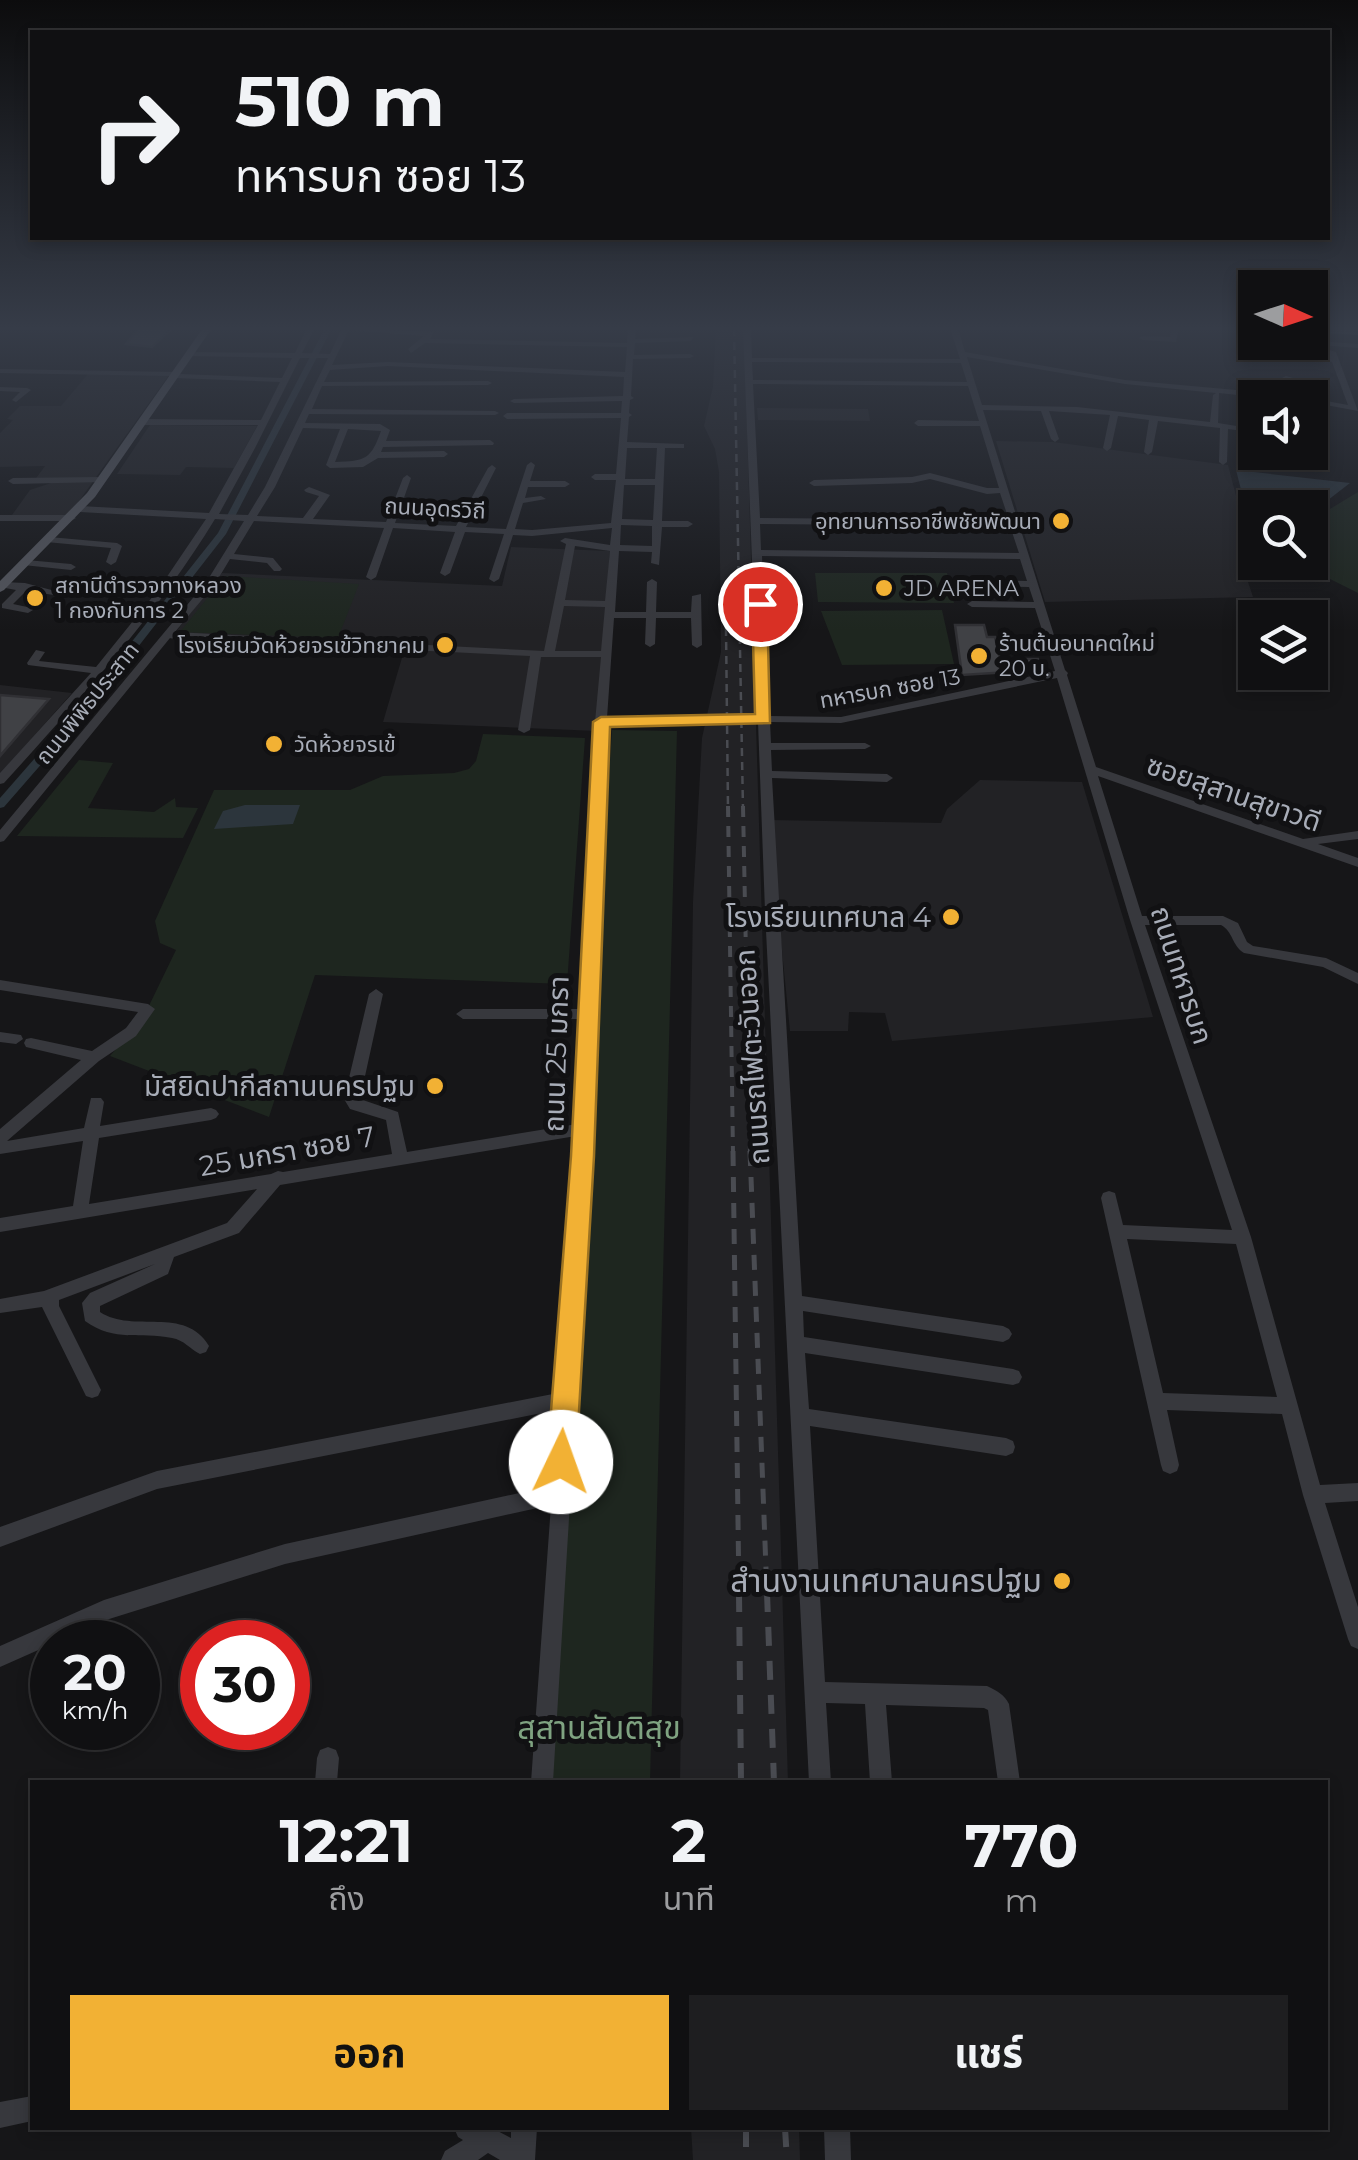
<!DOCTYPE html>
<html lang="th">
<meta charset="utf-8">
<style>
:root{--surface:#101012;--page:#1e1e20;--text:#f1f3f6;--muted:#9c9d9f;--line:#303032;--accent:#f2b134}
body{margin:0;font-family:Montserrat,"Noto Sans Thai",sans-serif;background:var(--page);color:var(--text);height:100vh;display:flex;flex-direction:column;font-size:38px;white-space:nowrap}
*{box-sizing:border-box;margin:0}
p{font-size:32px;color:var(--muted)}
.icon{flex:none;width:55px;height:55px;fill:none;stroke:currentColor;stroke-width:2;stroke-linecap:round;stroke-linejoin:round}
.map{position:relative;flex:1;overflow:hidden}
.details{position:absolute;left:30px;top:1780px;width:1298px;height:350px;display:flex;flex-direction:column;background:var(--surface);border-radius:0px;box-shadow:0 5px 15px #0003,0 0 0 2px var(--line)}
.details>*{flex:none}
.banner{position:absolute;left:30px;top:30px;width:1300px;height:210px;border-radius:0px;box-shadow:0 5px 15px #0003,0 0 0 2px var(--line);background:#101012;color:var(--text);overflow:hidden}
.needle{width:65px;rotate:93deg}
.controls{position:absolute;left:1238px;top:270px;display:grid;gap:20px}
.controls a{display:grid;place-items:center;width:90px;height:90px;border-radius:0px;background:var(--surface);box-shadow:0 5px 15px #0003,0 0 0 2px var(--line);font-size:50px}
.speed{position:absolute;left:30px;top:1620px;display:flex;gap:20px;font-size:50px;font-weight:700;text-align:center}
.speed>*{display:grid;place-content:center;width:130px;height:130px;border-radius:50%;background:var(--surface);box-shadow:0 5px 15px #0003,0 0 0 2px var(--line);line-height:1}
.speed small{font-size:25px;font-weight:400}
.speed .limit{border:15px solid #d22;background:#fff;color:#111}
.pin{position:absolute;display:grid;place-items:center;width:85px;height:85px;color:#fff;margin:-42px;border:5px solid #fff;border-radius:50%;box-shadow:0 2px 10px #0007}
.me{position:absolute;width:110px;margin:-55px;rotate:3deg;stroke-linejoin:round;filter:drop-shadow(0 0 8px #0008)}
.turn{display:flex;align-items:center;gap:35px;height:210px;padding:0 40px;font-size:45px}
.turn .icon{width:130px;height:130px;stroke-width:2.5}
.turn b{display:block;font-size:70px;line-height:85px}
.eta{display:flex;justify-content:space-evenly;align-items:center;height:170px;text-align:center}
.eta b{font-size:60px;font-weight:700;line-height:70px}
.button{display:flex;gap:20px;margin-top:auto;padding:20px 40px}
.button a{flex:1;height:115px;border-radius:0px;background:var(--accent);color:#111;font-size:40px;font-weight:700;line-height:115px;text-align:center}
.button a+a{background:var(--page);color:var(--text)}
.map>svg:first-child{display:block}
.built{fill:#222225}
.green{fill:#1e261f}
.water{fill:#2c353c}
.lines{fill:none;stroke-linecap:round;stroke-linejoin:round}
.canal{fill:#2c353c;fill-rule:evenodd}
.building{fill:#404145;stroke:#303034;stroke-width:2.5}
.minor{fill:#37383d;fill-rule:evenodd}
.major{fill:#53555c;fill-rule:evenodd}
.rail-far3{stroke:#4a4c52;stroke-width:2.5;stroke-dasharray:8 6;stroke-linecap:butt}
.rail-far2{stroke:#4a4c52;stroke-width:4;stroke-dasharray:11 9;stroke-linecap:butt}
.rail-far1{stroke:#4a4c52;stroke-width:5;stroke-dasharray:15 11;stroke-linecap:butt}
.rail{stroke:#4a4c52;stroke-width:6;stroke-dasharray:19 15;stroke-linecap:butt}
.route{fill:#f2b134;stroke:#9d7322;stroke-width:2.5}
.poi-dot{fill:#f2b134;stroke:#111113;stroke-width:4}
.labels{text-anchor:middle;stroke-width:10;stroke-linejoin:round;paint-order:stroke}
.far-street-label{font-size:22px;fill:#a8adb8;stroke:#111113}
.far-poi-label{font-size:22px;fill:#a8adb8;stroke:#111113;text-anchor:start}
.street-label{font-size:28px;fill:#a8adb8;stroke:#111113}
.poi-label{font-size:28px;fill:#a8adb8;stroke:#111113;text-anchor:end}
.near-poi-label{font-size:32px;fill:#a8adb8;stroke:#111113;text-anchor:end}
.near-park-label{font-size:32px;fill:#7fa381;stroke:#111113}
</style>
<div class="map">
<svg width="1358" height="2160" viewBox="0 0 1358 2160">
<rect width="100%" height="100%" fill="#161618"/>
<!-- built -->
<path class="built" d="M716 328H744L788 1782H680L693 902 702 738 721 652 719 472 715 449 704 426 713 386Z
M88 374 169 375 67 518 12 515 30 490 54 482 34 481 45 466 0 467V433L13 420 7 419 20 406H61Z
M757 408 868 409 870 421 758 420Z
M150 425 257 426 234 468 186 467 180 475 117 474Z
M996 441 1053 442 1228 465 1242 519 1239 529 1267 582H1248L1253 597 1045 602Z
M511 547 610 551 597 731 383 722 404 651 170 639 222 573 502 586Z
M0 685 72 693 0 774Z
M980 780 1082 782 1153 1017 892 1041 885 1013 849 1012 848 1031H790L769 820 941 823 947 809Z
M691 2128H799L800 2160H693Z"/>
<!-- green -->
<path class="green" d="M1358 492V593L1298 563 1310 562V521Z
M815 573H947L954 603 818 602Z
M225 576 359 584 338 638 180 632Z
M942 610 954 664 842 665 821 611Z
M612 730 677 731 650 1782H544Z
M483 734 585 738 567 984 315 975 269 1117 110 1056 144 1016 176 950 160 943 155 921 214 790H350L383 776 454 773 469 769 476 761Z
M79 760 113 763 88 808 154 812 175 798 176 807 198 808 183 838 17 836Z"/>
<!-- water -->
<path class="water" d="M1236 470 1350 483 1310 514V508H1255V522L1248 517Z
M245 805H300L293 824 214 829 223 811Z"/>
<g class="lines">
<!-- canal -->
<path class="canal" d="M325 328H332L226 534 92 706 4 807 0 808V798L84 702 218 533Z"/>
</g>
<!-- building -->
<path class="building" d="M139 328H172L152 347 126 344Z
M955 625H984L987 637H995L1000 659H1038L1042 670 962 675Z
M0 695 49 699 0 756Z"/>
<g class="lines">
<!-- minor -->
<path class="minor" d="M307 328H315L302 353 330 354 342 328 434 332 430 339 627 343 628 328H636L635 339 694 337 691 341 635 343 634 355 690 354 694 356 690 358 633 359 631 396 634 398 630 400 629 413 632 415 629 417 627 442 684 444V448H665L662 521H688L693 524 688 527H662L659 565 651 563 652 552 619 551 615 612H646L647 582 652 579 657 582 656 612H691L692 596 701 594 702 645 697 648 692 645 691 618H656L655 644 650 647 645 644 646 618H614L607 718 688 715H758L743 328H751L752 358 960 359 950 328H958L965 352 1125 380 1301 396 1266 398 1219 393 1218 423 1255 429 1251 432 1228 429 1227 462 1223 465 1219 462 1220 428 1158 421 1152 452 1148 455 1144 452 1149 420 1118 416 1111 448 1107 451 1103 448 1110 415 1049 411 1059 439 1055 442 1051 439 1041 411 983 410 1065 670 1068 673 1067 675 1096 767 1303 839 1358 831V839L1318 844 1358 858V867L1098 776 1142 916H1223L1238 923 1247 942 1253 946 1326 958 1358 973V984L1323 967 1244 953C1232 946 1233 931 1221 925H1145L1251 1237 1320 1485 1358 1483V1501L1325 1503 1358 1607V1649L1351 1646 1348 1639 1303 1495 1282 1414 1167 1410 1179 1465 1177 1471 1170 1474 1163 1471 1161 1465 1101 1198 1103 1193 1109 1191 1115 1193 1123 1225 1232 1230 1130 920 1057 678 841 723 770 722 771 743H865L871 746 865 749 771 750 772 771 887 774 893 778 887 782 772 778 802 1296 1003 1326 1009 1329 1012 1334 1009 1339 1003 1342 803 1311 804 1337 1013 1369 1019 1371 1022 1377 1019 1383 1013 1385 805 1353 809 1409 1006 1438 1013 1441 1015 1447 1013 1453 1006 1456 810 1426 825 1682 987 1686C997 1691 1004 1694 1009 1704L1020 1782H998L988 1710 984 1708 886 1705 892 1782H870L865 1704 826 1703 831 1782H809L765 911 758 722 688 721 607 725 591 1156 553 1782H531L551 1505 285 1564 106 1620 0 1667V1646L104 1600 285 1544 552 1486 557 1410 157 1489 0 1547V1527L157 1471 558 1393 576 1136 280 1185 239 1233 174 1257 168 1274 100 1306V1312C133 1334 185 1305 209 1346L206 1352 200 1354C190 1349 184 1340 172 1338 139 1331 116 1343 85 1321L82 1303 90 1293 155 1264 59 1300V1306L101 1390 98 1396 92 1398 86 1396 42 1307 0 1313V1299L44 1291 227 1223 257 1189 0 1232V1218L73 1206 83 1141 0 1154V1129L81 1060 26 1047 24 1043 26 1039 31 1038 92 1051 126 1028 138 1012 0 990V980L148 1004 155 1009 136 1036 99 1061 7 1141 84 1128 91 1098H101L104 1102 100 1126 211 1108 216 1110 219 1114 216 1118 211 1120 99 1138 89 1204 271 1174 278 1171 283 1172 392 1154 386 1120 350 1109 344 1099 369 994 376 989 383 994 360 1099 398 1112 407 1152 577 1124 581 1019H463L456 1014 463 1009H582L595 722 601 657H541L530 730 524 733 518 730 530 656 170 638 4 841 0 842V830L207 581 244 521 215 519C156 616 80 699 4 783L0 784V773L91 673 28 665 27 663 36 650 45 652 39 661 96 667 158 590 206 519 80 512 75 509 80 506 209 513 258 425H142L138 422 142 419 261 420 280 382 174 378 170 376 0 373V369L176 372 180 374 282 378 292 358 189 356 185 354 189 352 295 353ZM349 330 424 336 408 349 411 353 425 343 627 347 625 372 388 362 332 365ZM967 357 1125 384 1216 393 1213 395 1210 422 1077 407 982 405ZM300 358H328L265 487 248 515 219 514 255 448ZM752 362 961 363 967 382 753 380ZM388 366 624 377 623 396 514 399 510 401 514 403 622 401 621 413H507L503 416 507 419 621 418 616 474H595L591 477 595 480H616L611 523 532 530 515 529 523 503 546 499 541 496 525 498 528 487H565L570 484 565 481H530L535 465 531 462 527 465 506 529 466 527 496 468 492 465 488 468 456 526 395 523 411 478 407 475 403 478 386 522 313 519 330 495 309 487 304 490 306 492 319 496 303 518 257 516 275 487 303 428 340 429 326 465 330 468 363 467 378 458 444 457 448 454 444 451 381 452 383 447 493 445 494 443 490 440 386 441 390 430 380 424 305 423 309 414 495 415 499 413 495 411 312 409 322 386 488 385 492 383 488 381 324 382 330 370ZM753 384 968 386 979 421 918 420 914 423 918 426H980L999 488H987L930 473 912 477 814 480 809 483 814 486 912 483 930 479 987 494 1000 493 1009 520 760 518ZM348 429 381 431C371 459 366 461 335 462ZM627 448H657L655 479H625ZM624 485H655L653 520 622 519ZM254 521 384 528 366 577 371 580 376 577 393 528 455 532 440 573 445 576 450 573 465 532 504 534 489 579 494 582 499 579 513 535 532 536 612 528 610 545 565 538 560 541 566 544 544 651 175 632 215 584 230 559 267 563 274 571H280L282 569 273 558 234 554ZM760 524 1010 526 1019 553 761 550ZM621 525 652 526V546L620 545ZM575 546 610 551 605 601 565 600ZM762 556 1020 559 1027 581 971 580 966 583 971 586 1029 587 1034 602 972 601 967 604 972 607 1035 608 1055 671 841 717 769 716ZM564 606 605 607 601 651H555ZM1127 1239 1236 1244 1277 1397 1163 1393Z
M1171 328H1179L1176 342 1143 340 1139 338 1143 336 1170 337Z
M1317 341 1358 344V348L1320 345Z
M1329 350 1336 352 1358 411 1310 402V398L1348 405 1332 362 1295 353 1299 351 1330 357Z
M1286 376 1293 378 1267 391 1260 389Z
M0 387 27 388 31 390 16 402 12 400 20 392 0 391Z
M101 477 105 480 104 482 13 484 8 481 13 478Z
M0 515H71L76 518 71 521H0Z
M49 537 117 543 122 546 116 562 111 565 106 562 111 548 46 542V538Z
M26 560 71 564 76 567 71 570 23 565V561Z
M3 582 25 583 59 592 54 595 26 591 13 604 32 608 33 610 28 613 2 608V604L16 590 0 587V583Z
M0 1032 21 1035 23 1039 16 1044 0 1042Z
M328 1747 336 1750 339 1758 337 1782H315L317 1758 320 1750Z
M32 2096V2121L0 2128V2102Z
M454 2128H492L511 2138V2128H537L535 2160H500L488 2153 478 2160H441L445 2151 463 2140 458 2137Z
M824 2128H850L851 2160H825Z"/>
<!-- major -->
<path class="major" d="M203 328H212L95 497 4 590 0 592V581L87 493Z
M1310 328 1358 329V335L1310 332Z"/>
<!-- rail-far3 -->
<path class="rail-far3" d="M734 328 743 809
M726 628 728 809"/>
<!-- rail-far2 -->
<path class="rail-far2" d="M728 806 733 1154
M743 806 750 1154"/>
<!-- rail-far1 -->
<path class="rail-far1" d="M733 1151 739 1595
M750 1151 767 1595"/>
<!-- rail -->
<path class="rail" d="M739 1593 741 1782
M767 1593 774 1782
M746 2128V2160
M785 2128 787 2160"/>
</g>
<!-- sky -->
<linearGradient id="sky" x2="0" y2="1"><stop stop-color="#0c0c0d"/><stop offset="0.52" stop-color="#363c48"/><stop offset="1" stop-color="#363c48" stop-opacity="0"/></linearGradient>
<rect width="1358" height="631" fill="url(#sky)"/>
<!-- route -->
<path class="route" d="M760 599 767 604 770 723 610 727 594 1156 576 1462 571 1472 561 1476 551 1472 547 1462 571 1156 593 722 601 717 755 714 752 604Z"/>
<!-- markers -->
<g class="poi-dot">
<circle cx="1061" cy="521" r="10"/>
<circle cx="884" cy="588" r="10"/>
<circle cx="35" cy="598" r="10"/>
<circle cx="445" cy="645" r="10"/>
<circle cx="979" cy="656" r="10"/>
<circle cx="274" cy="744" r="10"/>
<circle cx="951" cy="917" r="10"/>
<circle cx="435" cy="1086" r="10"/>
<circle cx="1062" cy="1581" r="10"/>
</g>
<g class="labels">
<!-- far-street labels -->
<g class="far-street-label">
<text transform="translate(435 508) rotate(3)" y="8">ถนนอุดรวิถี</text>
<text transform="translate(890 688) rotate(-10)" y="8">ทหารบก ซอย 13</text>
<text transform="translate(87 703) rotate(-51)" y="8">ถนนพิพิธประสาท</text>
</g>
<!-- far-poi labels -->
<g class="far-poi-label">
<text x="1041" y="529" text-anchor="end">อุทยานการอาชีพชัยพัฒนา</text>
<text x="55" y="593">สถานีตำรวจทางหลวง<tspan x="55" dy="25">1 กองกับการ 2</tspan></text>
<text x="904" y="596">JD ARENA</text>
<text x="999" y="651">ร้านต้นอนาคตใหม่<tspan x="999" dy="25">20 บ.</tspan></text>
<text x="425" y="653" text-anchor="end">โรงเรียนวัดห้วยจรเข้วิทยาคม</text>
<text x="294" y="752">วัดห้วยจรเข้</text>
</g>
<!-- street labels -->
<g class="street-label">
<text transform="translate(1234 793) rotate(19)" y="10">ซอยสุสานสุขาวดี</text>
<text transform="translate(1182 975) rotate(72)" y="10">ถนนทหารบก</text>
<text transform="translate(556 1054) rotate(-88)" y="10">ถนน 25 มกรา</text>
<text transform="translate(752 1057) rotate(-94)" y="10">ถนนรถไฟตะวันออก</text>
<text transform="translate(287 1151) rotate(-10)" y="10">25 มกรา ซอย 7</text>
</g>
<!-- poi labels -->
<g class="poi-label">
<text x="931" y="927">โรงเรียนเทศบาล 4</text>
<text x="415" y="1096">มัสยิดปากีสถานนครปฐม</text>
</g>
<!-- near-poi labels -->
<g class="near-poi-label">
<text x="1042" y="1592">สำนงานเทศบาลนครปฐม</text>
</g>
<!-- near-park labels -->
<g class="near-park-label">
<text x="599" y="1739">สุสานสันติสุข</text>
</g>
</g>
</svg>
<div class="controls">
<a><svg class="needle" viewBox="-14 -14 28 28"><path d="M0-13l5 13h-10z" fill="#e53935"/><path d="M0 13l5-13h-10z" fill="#9c9d9f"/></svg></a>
<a><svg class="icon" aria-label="sound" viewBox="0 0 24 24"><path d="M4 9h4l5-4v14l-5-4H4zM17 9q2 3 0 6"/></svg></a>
<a><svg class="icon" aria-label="search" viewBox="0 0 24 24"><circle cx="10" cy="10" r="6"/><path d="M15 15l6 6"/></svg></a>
<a><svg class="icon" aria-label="layers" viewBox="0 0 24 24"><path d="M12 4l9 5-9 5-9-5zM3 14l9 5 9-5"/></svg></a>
</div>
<div class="speed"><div>20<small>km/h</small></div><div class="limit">30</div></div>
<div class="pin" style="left:760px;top:604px;background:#d93025"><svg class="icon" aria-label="arrive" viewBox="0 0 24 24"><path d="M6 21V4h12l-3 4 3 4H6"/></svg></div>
<svg class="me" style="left:561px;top:1462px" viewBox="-20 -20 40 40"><circle r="19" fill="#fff"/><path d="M0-13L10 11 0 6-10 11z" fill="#f2b134"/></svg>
<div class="banner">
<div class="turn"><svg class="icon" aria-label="right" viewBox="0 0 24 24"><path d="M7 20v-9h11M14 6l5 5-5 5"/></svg><div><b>510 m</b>ทหารบก ซอย 13</div></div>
</div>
<section class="details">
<div class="eta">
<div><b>12:21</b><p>ถึง</p></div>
<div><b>2</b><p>นาที</p></div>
<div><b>770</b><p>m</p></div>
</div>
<div class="button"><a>ออก</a><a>แชร์</a></div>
</section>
</div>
